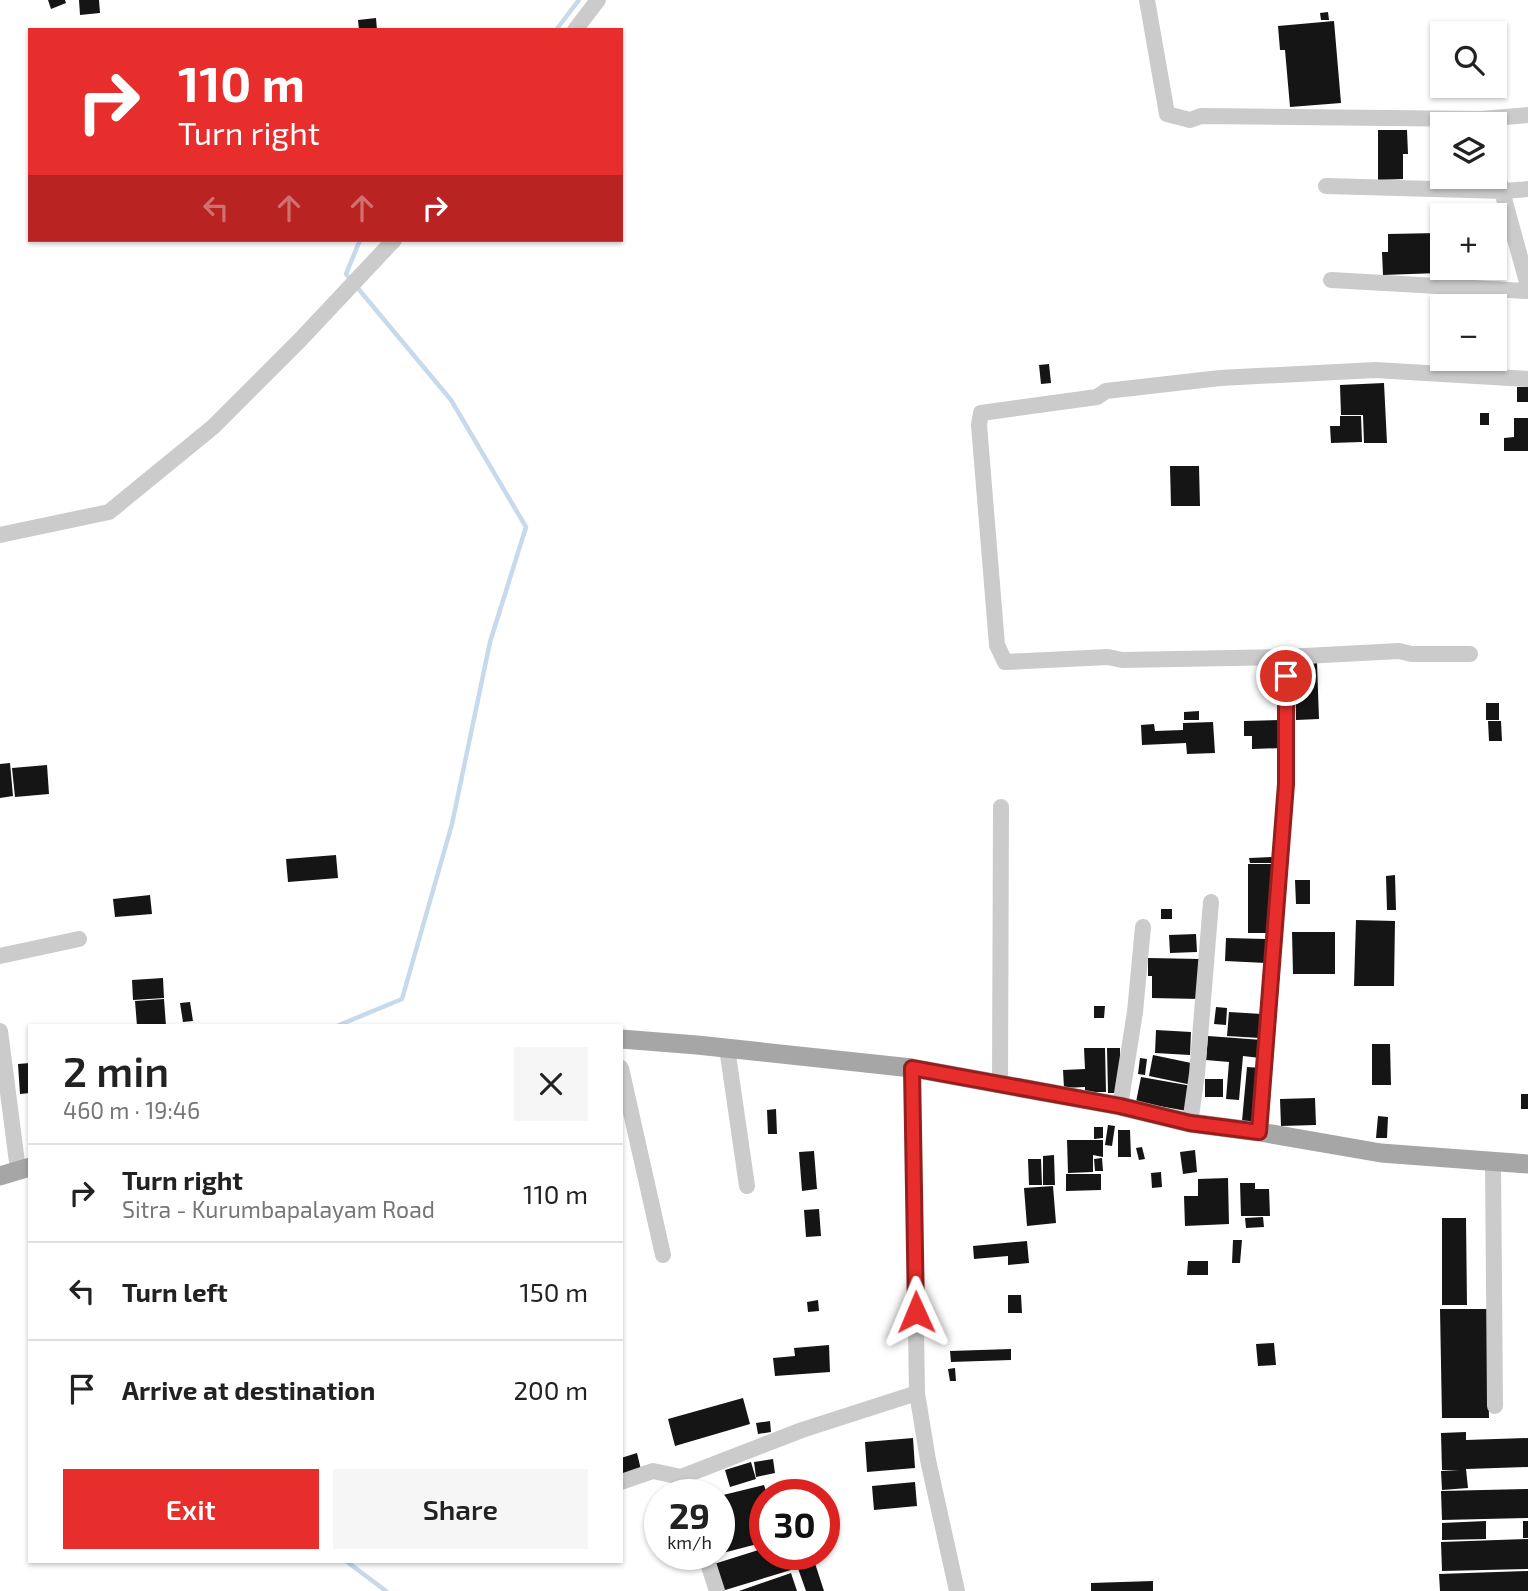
<!DOCTYPE html>
<meta charset="utf-8">
<style>
:root{--surface:#fff;--page:#f6f6f6;--text:#222;--muted:#767676;--line:#e0e0e0;--accent:#e82e2c}
body{margin:0;font-family:"Exo 2",sans-serif;background:var(--page);color:var(--text);height:100vh;display:flex;flex-direction:column;font-size:26px;white-space:nowrap}
*{box-sizing:border-box;margin:0}
p{font-size:23px;color:var(--muted)}
.icon{flex:none;width:38px;height:38px;fill:none;stroke:currentColor;stroke-width:2;stroke-linecap:round;stroke-linejoin:round}
.map{position:relative;flex:1;overflow:hidden}
.panel{position:absolute;left:28px;top:1024px;width:595px;height:539px;display:flex;flex-direction:column;background:var(--surface);border-radius:0px;box-shadow:0 2px 5px #0004}
.panel>*{flex:none}
.hud{position:absolute;left:28px;top:28px;width:595px;height:214px;border-radius:0px;box-shadow:0 2px 5px #0004;background:#e82e2c;color:#fff;overflow:hidden}
.fabs{position:absolute;left:1430px;top:21px;display:grid;gap:14px}
.fabs a{display:grid;place-items:center;width:77px;height:77px;border-radius:0px;background:var(--surface);box-shadow:0 2px 5px #0004;font-size:35px}
.speed{position:absolute;left:644px;top:1479px;display:flex;gap:14px;font-size:35px;font-weight:700;text-align:center}
.speed>*{display:grid;place-content:center;width:91px;height:91px;border-radius:50%;background:var(--surface);box-shadow:0 2px 5px #0004;line-height:1}
.speed small{font-size:18px;font-weight:400}
.speed .limit{border:10px solid #d22;background:#fff;color:#111}
.pin{position:absolute;display:grid;place-items:center;width:60px;height:60px;color:#fff;margin:-30px;border:4px solid #fff;border-radius:50%;box-shadow:0 2px 7px #0007}
.me{position:absolute;width:77px;margin:-38px;rotate:359deg;stroke-linejoin:round;filter:drop-shadow(0 0 5px #0008)}
.turn{display:flex;align-items:center;gap:24px;height:147px;padding:0 35px;font-size:32px}
.turn .icon{width:91px;height:91px;stroke-width:2.5}
.turn b{display:block;font-size:49px;line-height:60px}
.lanes{display:flex;align-items:center;height:66px;padding:0 35px;background:#0003;justify-content:center;gap:35px;direction:ltr}
.lanes .off{opacity:.35}
.round{display:grid;place-items:center;flex:none;width:74px;height:74px;border-radius:0px;background:var(--page)}
.summary{display:flex;align-items:center;justify-content:space-between;height:119px;padding:0 35px}
h1{font-size:42px;font-weight:600;line-height:52px}
.cta{display:flex;gap:14px;margin-top:auto;padding:14px 35px}
.cta a{flex:1;height:80px;border-radius:0px;background:var(--accent);color:#fff;font-size:28px;font-weight:600;line-height:80px;text-align:center}
.cta a+a{background:var(--page);color:var(--text)}
ul{padding:0;list-style:none}
li{display:flex;align-items:center;gap:21px;height:98px;padding:0 35px;border-top:2px solid var(--line)}
li div{flex:1}
li b{display:block;font-size:26px}
li em{font-style:normal}
.map>svg:first-child{display:block}
.lines{fill:none;stroke-linecap:round;stroke-linejoin:round}
.stream{stroke:#c7daec;stroke-width:4.5}
.building{fill:#151515}
.minor{stroke:#cbcbcb;stroke-width:16}
.major{stroke:#a6a6a6;stroke-width:19}
.route-casing{stroke:#971e1d;stroke-width:18}
.route{stroke:#e82e2c;stroke-width:12}
</style>
<div class="map">
<svg width="1528" height="1591" viewBox="0 0 1528 1591">
<rect width="100%" height="100%" fill="#fff"/>
<g class="lines">
<!-- stream -->
<path class="stream" d="M556 30 579 0
M337 1026 402 999 452 824 490 642 526 527 451 400 346 274 360 240
M346 1561 386 1591"/>
</g>
<!-- building -->
<path class="building" d="M48 0H65L66 3 51 9Z
M79 0H99L100 13 80 15Z
M1328 12 1329 20H1321L1320 13Z
M376 18 377 30H359L358 20Z
M1334 21 1341 103 1290 107 1285 50H1280L1278 26Z
M1378 130H1407L1408 154H1403V179L1378 180Z
M1438 233 1439 273 1383 275 1382 252H1388V234Z
M1049 364 1051 383 1041 384 1039 365Z
M1384 383 1387 443H1364L1363 415H1341L1340 385Z
M1517 387H1528V402H1517Z
M1480 413H1489V425H1480Z
M1340 416H1361L1362 442 1331 443 1330 426H1340Z
M1514 418H1528V451H1504V438L1514 437Z
M1170 466H1199L1200 506H1171Z
M1317 663 1319 719 1296 720 1295 664Z
M1486 703H1499V720H1486Z
M1199 711V720H1184V712Z
M1283 720V748L1252 749V736H1244V721Z
M1488 721H1501L1502 741H1489Z
M1213 722 1215 753 1187 754 1186 743 1142 745 1141 725 1154 724 1155 731 1183 730V723Z
M10 763 13 796 0 798V764Z
M47 765 49 794 15 797 12 768Z
M336 855 338 878 288 882 286 859Z
M1273 857V863H1250L1249 858Z
M1248 864H1271V933H1248Z
M1395 875 1396 910H1387L1386 876Z
M1295 880H1310V904H1296Z
M150 895 152 914 115 917 113 899Z
M1161 909H1172V919H1161Z
M1356 920 1395 921 1394 986H1354Z
M1292 932H1335V974H1293Z
M1196 934 1197 952 1170 953 1169 935Z
M1226 938 1266 939V963L1225 961Z
M1148 958 1200 959V999L1152 998V976H1148Z
M163 978 164 998 133 1000 132 980Z
M164 999 166 1026H137L135 1001Z
M190 1002 193 1021 183 1022 180 1003Z
M1094 1006H1105L1104 1018H1094Z
M1216 1007 1227 1008 1226 1025 1214 1024Z
M1229 1012 1262 1014 1260 1038 1227 1036Z
M1156 1030 1191 1032 1190 1055 1155 1053Z
M1208 1036 1262 1040 1260 1058 1243 1056 1239 1100 1226 1099 1229 1062 1206 1060Z
M1372 1044H1390L1391 1085H1372Z
M1084 1048H1105L1106 1092H1085V1087L1064 1088 1063 1070 1085 1069Z
M1107 1048H1120V1093H1108Z
M1153 1055 1196 1064 1192 1085 1149 1076Z
M1140 1058 1147 1059 1145 1075 1138 1074Z
M30 1063V1093L20 1094 18 1064Z
M1247 1067 1263 1068 1258 1123 1242 1121Z
M1141 1077 1192 1086 1187 1111 1136 1102Z
M1205 1079H1223V1097H1205Z
M1521 1094H1528V1109H1521Z
M1315 1098 1316 1125 1281 1126 1280 1099Z
M776 1109 777 1134H768L767 1110Z
M1378 1116 1388 1117 1387 1138H1376Z
M1108 1125 1115 1126 1112 1146 1105 1145Z
M1094 1127H1103V1138L1094 1139Z
M1118 1130H1130L1131 1157H1118Z
M1067 1140H1103V1157L1093 1155V1172L1068 1173Z
M1142 1147 1145 1159 1139 1160 1136 1148Z
M1195 1150 1197 1172 1183 1174 1180 1152Z
M814 1151 817 1189 802 1191 799 1152Z
M1054 1155 1055 1185H1043V1156Z
M1102 1158 1103 1171H1095L1094 1159Z
M1028 1159H1041L1042 1185H1029Z
M1161 1172 1162 1187 1152 1188 1151 1173Z
M1066 1174H1101V1190L1066 1191Z
M1228 1178 1229 1224 1185 1226 1184 1196H1198V1179Z
M1240 1183H1255V1189H1269L1270 1216H1241Z
M1053 1186 1056 1223 1027 1226 1024 1188Z
M819 1209 821 1236 806 1237 804 1210Z
M1263 1217 1264 1227 1246 1228 1245 1218Z
M1442 1218H1466L1467 1305H1442Z
M1233 1240H1242L1240 1263H1232Z
M1027 1241 1029 1263 1008 1265V1256L974 1259 973 1246Z
M1188 1261H1208V1275H1187Z
M1008 1295H1021L1022 1313H1008Z
M818 1300 819 1311 808 1312 807 1302Z
M1440 1309H1487L1489 1418H1442Z
M1274 1343 1276 1365 1258 1366 1256 1344Z
M829 1345 830 1372 775 1376 773 1358 795 1356 794 1348Z
M1011 1349V1360L951 1362 950 1351Z
M955 1368 956 1381H950L948 1369Z
M743 1398 750 1424 675 1446 668 1419Z
M770 1421 771 1432 758 1434 756 1423Z
M1466 1432V1440L1528 1438V1467L1466 1469 1468 1488 1442 1490 1441 1471 1459 1470H1442L1441 1433Z
M913 1438 915 1468 867 1472 865 1442Z
M637 1453 642 1474 621 1480V1458Z
M773 1459 775 1473 756 1477 754 1462Z
M751 1462 756 1479 730 1487 725 1470Z
M915 1482 917 1506 874 1510 872 1486Z
M764 1485 767 1494H765V1542L719 1554V1496Z
M1528 1489V1518L1442 1520 1441 1491Z
M1486 1521V1539L1442 1540V1523Z
M1523 1521H1528V1538H1523Z
M1528 1539V1569L1442 1571 1441 1542Z
M765 1548V1554H786L791 1570 722 1591 714 1564Z
M812 1554 824 1591H806L795 1560Z
M1528 1571V1591H1440L1439 1574Z
M791 1573 797 1591H739Z
M1153 1581V1591H1091V1583Z"/>
<g class="lines">
<!-- minor -->
<path class="minor" d="M1147 0 1167 114 1190 120 1201 116 1481 119 1528 115
M575 30 598 0
M1494 162 1528 286
M1326 186 1504 191 1528 189
M1331 280 1528 291
M0 535 109 512 213 427 300 340 394 240
M1470 654H1412L1399 651 1286 657 1122 660 1108 657 1005 662 997 645 979 425 981 413 1097 397 1106 391 1220 378 1375 370 1528 379
M0 956 79 939
M0 1031 18 1170
M727 1048 747 1186
M621 1068 663 1255
M912 1068 917 1393 928 1460 957 1591
M1000 1084 1001 807
M1120 1106 1135 1012 1143 927
M1190 1123 1197 1074 1211 902
M1260 1132 1286 784V657
M1493 1161 1495 1406
M681 1477 687 1494
M621 1482 653 1471 681 1477 802 1430 917 1393
M705 1554 717 1591"/>
<!-- major -->
<path class="major" d="M621 1039 697 1045 912 1068 1120 1106 1190 1123 1260 1132 1381 1153 1528 1164
M0 1176 30 1167"/>
</g>
<g class="lines">
<!-- route casing -->
<g class="route-casing">
<path id="route" d="M916 1312 912 1068 1120 1106 1190 1123 1259 1132 1286 784V676"/>
</g>
<!-- route -->
<use href="#route" class="route"/>
</g>
</svg>
<div class="fabs">
<a><svg class="icon" aria-label="search" viewBox="0 0 24 24"><circle cx="10" cy="10" r="6"/><path d="M15 15l6 6"/></svg></a>
<a><svg class="icon" aria-label="layers" viewBox="0 0 24 24"><path d="M12 4l9 5-9 5-9-5zM3 14l9 5 9-5"/></svg></a>
<a>+</a>
<a>−</a>
</div>
<div class="speed"><div>29<small>km/h</small></div><div class="limit">30</div></div>
<div class="pin" style="left:1286px;top:676px;background:#d93025"><svg class="icon" aria-label="arrive" viewBox="0 0 24 24"><path d="M6 21V4h12l-3 4 3 4H6"/></svg></div>
<svg class="me" style="left:916px;top:1312px" viewBox="-20 -20 40 40"><path d="M0-17L14 15 0 8-14 15z" fill="#e82e2c" stroke="#fff" stroke-width="4"/></svg>
<div class="hud">
<div class="turn"><svg class="icon" aria-label="right" viewBox="0 0 24 24"><path d="M7 20v-9h11M14 6l5 5-5 5"/></svg><div><b>110 m</b>Turn right</div></div>
<div class="lanes"><svg class="icon off" aria-label="left" viewBox="0 0 24 24"><path d="M17 20v-9H6M10 6l-5 5 5 5"/></svg><svg class="icon off" aria-label="ahead" viewBox="0 0 24 24"><path d="M12 20V5M6 11l6-6 6 6"/></svg><svg class="icon off" aria-label="ahead" viewBox="0 0 24 24"><path d="M12 20V5M6 11l6-6 6 6"/></svg><svg class="icon" aria-label="right" viewBox="0 0 24 24"><path d="M7 20v-9h11M14 6l5 5-5 5"/></svg></div>
</div>
<section class="panel">
<div class="summary"><div><h1>2 min</h1><p>460 m · 19:46</p></div><a class="round"><svg class="icon" aria-label="close" viewBox="0 0 24 24"><path d="M6 6l12 12M18 6L6 18"/></svg></a></div>
<ul>
<li><svg class="icon" aria-label="right" viewBox="0 0 24 24"><path d="M7 20v-9h11M14 6l5 5-5 5"/></svg><div><b>Turn right</b><p>Sitra - Kurumbapalayam Road</p></div><em>110 m</em></li>
<li><svg class="icon" aria-label="left" viewBox="0 0 24 24"><path d="M17 20v-9H6M10 6l-5 5 5 5"/></svg><div><b>Turn left</b></div><em>150 m</em></li>
<li><svg class="icon" aria-label="arrive" viewBox="0 0 24 24"><path d="M6 21V4h12l-3 4 3 4H6"/></svg><div><b>Arrive at destination</b></div><em>200 m</em></li>
</ul>
<div class="cta"><a>Exit</a><a>Share</a></div>
</section>
</div>
